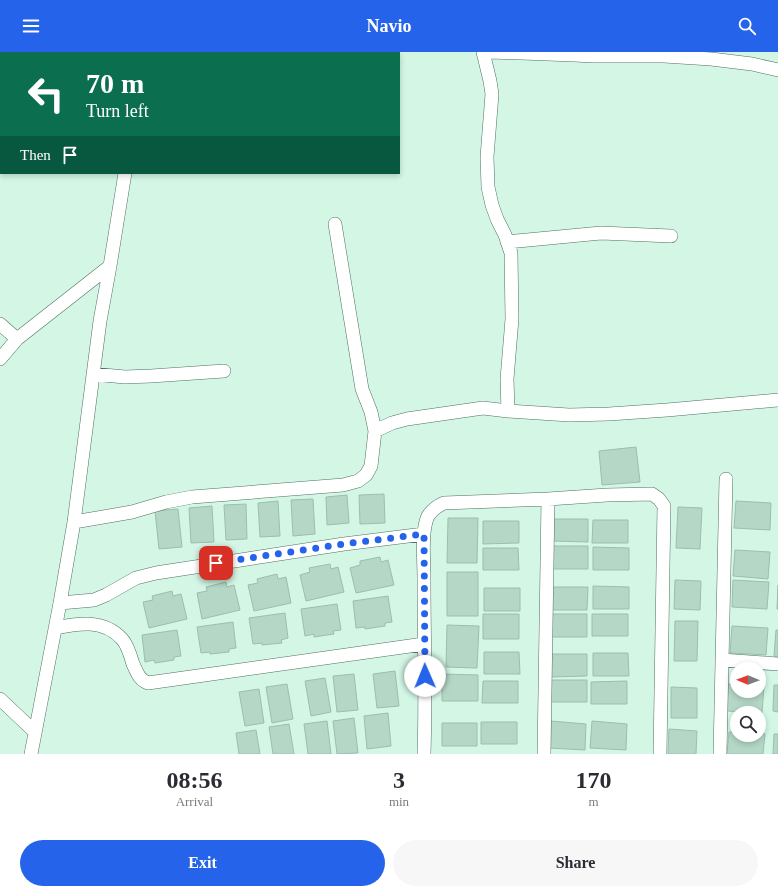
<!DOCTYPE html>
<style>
:root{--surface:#fff;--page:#f7f7f7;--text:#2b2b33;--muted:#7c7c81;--accent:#2563eb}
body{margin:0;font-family:"Times New Roman",serif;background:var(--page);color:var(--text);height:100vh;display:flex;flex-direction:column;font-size:15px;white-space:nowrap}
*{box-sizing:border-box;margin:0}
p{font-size:13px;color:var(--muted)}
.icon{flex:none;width:22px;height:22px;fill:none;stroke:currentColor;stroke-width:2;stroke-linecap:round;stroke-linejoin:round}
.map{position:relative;height:702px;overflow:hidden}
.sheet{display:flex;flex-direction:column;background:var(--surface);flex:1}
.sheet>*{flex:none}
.top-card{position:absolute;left:0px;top:0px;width:400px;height:122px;box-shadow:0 2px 6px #0003;background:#0b6e4f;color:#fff;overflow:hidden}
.needle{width:26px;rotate:271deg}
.tools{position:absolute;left:730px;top:610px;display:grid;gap:8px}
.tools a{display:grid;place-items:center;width:36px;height:36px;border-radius:50%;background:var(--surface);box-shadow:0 2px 6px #0003;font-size:20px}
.pin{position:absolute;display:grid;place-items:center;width:34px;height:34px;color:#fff;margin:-17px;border-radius:8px;box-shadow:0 2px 6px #0006}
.me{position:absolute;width:44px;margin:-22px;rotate:359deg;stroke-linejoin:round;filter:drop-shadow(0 0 3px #0008)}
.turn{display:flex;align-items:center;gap:14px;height:84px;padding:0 20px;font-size:18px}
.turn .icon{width:52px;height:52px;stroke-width:2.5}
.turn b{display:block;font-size:28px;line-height:34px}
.then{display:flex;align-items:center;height:38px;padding:0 20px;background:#0003;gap:8px;font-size:15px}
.eta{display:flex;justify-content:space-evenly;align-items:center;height:68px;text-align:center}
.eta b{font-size:24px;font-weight:700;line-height:28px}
.action{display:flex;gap:8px;margin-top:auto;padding:8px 20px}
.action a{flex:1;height:46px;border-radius:24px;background:var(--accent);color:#fff;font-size:16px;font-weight:700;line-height:46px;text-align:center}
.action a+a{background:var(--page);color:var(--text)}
header{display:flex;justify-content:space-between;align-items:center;height:52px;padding:0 20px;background:var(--accent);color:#fff;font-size:18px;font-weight:700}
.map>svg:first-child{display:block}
.building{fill:#b5d7c6;stroke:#9cbeae}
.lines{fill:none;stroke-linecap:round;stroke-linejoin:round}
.street-casing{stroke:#517062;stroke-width:14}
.street{stroke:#fff;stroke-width:13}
.route{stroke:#2563eb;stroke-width:7;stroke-dasharray:0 12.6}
</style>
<header><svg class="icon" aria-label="menu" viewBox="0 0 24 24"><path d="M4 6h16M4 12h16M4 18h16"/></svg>Navio<svg class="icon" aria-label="search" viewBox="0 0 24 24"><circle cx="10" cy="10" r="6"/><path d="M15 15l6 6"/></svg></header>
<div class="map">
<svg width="778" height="702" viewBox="0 0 778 702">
<rect width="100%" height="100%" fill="#d3f6e5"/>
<!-- building -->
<path class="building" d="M636 395 640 430 602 433 599 399Z
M384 442 385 471 360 472 359 443Z
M347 443 349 471 327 473 326 445Z
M313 447 315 482 293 484 291 448Z
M278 449 280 484 260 485 258 451Z
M736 449 771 451 770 478 734 476Z
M246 452 247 487 226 488 224 453Z
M212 454 214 490 191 491 189 456Z
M678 455 702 456 700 497 676 496Z
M178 457 182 495 159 497 155 459Z
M448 466H478L477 511H447Z
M552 467H588V490L552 489Z
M593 468H628V491H592Z
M483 469H519V491L483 492Z
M552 494H588V517H552Z
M593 495 629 496V518H593Z
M483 496H518L519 518H483Z
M735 498 770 500 768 527 733 524Z
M380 505 381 510 388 508 394 533 356 541 350 516 360 513V509Z
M330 512 331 517 338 515 344 540 306 549 300 523 310 520 309 516Z
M447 520H478V564H447Z
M277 522 278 527 286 525 291 551 254 559 248 533 258 531 257 527Z
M675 528 701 529 700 558 674 557Z
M733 528 769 530 767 557 732 555Z
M226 530 227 535 234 533 240 558 202 567 197 541 207 539 206 535Z
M778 533V557H777Z
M593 534 629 535V557H593Z
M552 535H588L587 558H552Z
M484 536H520V559H484Z
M172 539 173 544 181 542 187 567 149 576 143 550 153 548 152 544Z
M388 544 392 570 385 571V574L365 577V575L356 576 353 549Z
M337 552 341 578 333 579 334 582 314 585V582L305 584 301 557Z
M285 561 288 586 281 588 282 591 262 593V591L253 592 249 566Z
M483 562H519V587H483Z
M551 562H587V585H551Z
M592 562H628V584H592Z
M675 569H698L697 609H674Z
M233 570 236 596 229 597V600L210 602V600L201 601 197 575Z
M447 573 479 574 477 616 446 615Z
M732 574 768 576 766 603 730 601Z
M177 578 181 604 174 605V608L155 611 154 608 145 610 142 583Z
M776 578H778V605L774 604Z
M484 600H519L520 622H484Z
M593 601H628L629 624H593Z
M551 602H587V624L551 625Z
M395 619 399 654 377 656 373 622Z
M354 622 358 658 337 660 333 624Z
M442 622 478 623V649H442Z
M325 626 331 660 311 664 305 629Z
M551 628H587V650H551Z
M483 629H518V651H482Z
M627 629V652H591V630Z
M287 632 293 667 272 671 266 635Z
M728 632 737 633V639H759V634H764L762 661 727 659Z
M774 633H778V660L773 659Z
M671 635 697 636V666H671Z
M259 637 264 671 245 674 239 640Z
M388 661 391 694 367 697 364 664Z
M354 666 358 701 337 702 333 669Z
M327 669 331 702H308L304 672Z
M551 669 586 672 585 698 549 696Z
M592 669 627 672 626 698 590 696Z
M481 670H517V692H481Z
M442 671H477V694H442Z
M289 672 294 702H273L269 675Z
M669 677 697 679 696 702H668Z
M256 678 260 702H239L236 681Z
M729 680H737V683H759V681L765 682 763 702H727Z
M774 682H778V702H773Z"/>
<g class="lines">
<!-- street casing -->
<g class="street-casing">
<path id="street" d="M303 0V1
M483 0 490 29 492 42 487 105 488 135 492 153 497 167 505 183 511 201 512 267 507 327 508 359
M491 0 574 3 593 4H664L711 7 752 12 778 18
M143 1V0
M507 190 601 181 671 184
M0 272 17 287
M0 307 17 287 110 214
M93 322 125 325 151 324 224 319
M375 379 392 371 407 367 483 356 508 359 569 363 609 362 667 358 778 348
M74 470 132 460 166 450 192 445 343 433 358 429 366 423 371 414 375 379 371 360 362 337 335 172
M60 551 94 548 106 543 136 526 156 521 344 492 424 482
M55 576C79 571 104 567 122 587 127 592 131 605 133 612 137 620 139 628 148 631L424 592
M722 608 778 612
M0 647 35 680
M31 702 60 551 74 470 100 269 110 214 125 121
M424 702C426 643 424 584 424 525 424 508 421 479 428 464 432 458 437 454 444 451L548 447 607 443 652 442 659 447 664 454 660 702
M544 702 548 447
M720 702 726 427"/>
</g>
<!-- street -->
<use href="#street" class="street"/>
</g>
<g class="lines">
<!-- route -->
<path class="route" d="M216 511 344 492 424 482 425 624"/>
</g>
</svg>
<div class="tools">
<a><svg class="needle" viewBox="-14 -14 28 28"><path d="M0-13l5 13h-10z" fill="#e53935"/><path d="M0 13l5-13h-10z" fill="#7c7c81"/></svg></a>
<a><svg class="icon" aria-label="search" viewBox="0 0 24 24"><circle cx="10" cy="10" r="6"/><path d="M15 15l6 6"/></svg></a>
</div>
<div class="pin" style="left:216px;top:511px;background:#d93025"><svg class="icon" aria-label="arrive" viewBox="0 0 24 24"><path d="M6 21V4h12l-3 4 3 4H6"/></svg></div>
<svg class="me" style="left:425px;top:624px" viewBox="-20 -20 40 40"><circle r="19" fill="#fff"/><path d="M0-13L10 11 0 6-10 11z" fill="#2563eb"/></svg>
<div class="top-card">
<div class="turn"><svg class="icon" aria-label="left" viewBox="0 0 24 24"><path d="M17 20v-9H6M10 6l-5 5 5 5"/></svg><div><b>70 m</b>Turn left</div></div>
<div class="then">Then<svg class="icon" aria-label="arrive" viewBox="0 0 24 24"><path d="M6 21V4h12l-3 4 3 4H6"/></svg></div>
</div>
</div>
<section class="sheet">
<div class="eta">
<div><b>08:56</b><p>Arrival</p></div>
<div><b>3</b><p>min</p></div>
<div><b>170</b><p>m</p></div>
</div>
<div class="action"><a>Exit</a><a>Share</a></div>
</section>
